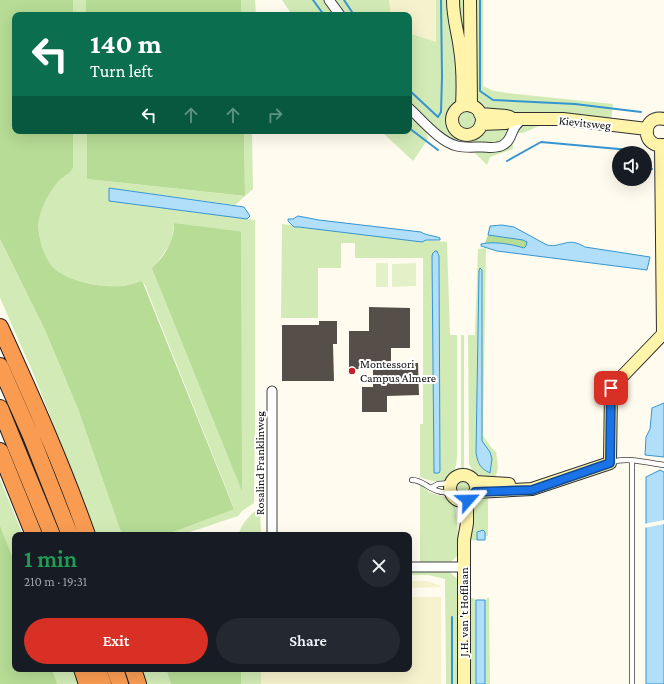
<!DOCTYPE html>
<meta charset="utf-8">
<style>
:root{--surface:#171b24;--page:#242831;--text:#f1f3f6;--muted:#9ea1a6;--accent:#d93025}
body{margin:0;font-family:"Crimson Pro",serif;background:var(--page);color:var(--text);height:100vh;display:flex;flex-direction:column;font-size:15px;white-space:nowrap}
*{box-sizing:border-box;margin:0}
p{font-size:13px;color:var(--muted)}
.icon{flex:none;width:22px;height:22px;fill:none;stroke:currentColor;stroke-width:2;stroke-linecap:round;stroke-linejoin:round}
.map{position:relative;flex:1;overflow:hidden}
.drawer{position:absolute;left:12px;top:532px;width:400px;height:140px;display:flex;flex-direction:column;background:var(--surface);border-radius:8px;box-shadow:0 4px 16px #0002}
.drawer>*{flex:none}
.guide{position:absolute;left:12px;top:12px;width:400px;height:122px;border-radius:8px;box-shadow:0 4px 16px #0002;background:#0b6e4f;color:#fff;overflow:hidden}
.buttons{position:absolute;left:612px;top:146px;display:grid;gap:8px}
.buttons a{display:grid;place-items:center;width:40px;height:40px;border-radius:50%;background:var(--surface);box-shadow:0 4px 16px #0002;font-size:20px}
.pin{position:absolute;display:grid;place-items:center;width:34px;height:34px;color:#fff;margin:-17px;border-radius:8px;box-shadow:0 2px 6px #0006}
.me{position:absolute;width:44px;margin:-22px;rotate:65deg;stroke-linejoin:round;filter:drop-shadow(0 0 3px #0008)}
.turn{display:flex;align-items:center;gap:14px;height:84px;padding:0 12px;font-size:18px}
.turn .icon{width:52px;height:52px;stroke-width:2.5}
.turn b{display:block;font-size:28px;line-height:34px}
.lanes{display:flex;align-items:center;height:38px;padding:0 12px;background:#0003;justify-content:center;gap:20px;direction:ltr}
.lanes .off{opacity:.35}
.round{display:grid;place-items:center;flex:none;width:42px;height:42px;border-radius:21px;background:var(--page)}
.headline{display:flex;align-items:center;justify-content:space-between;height:68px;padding:0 12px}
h1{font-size:24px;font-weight:600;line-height:30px;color:#1e9e55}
.cta{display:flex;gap:8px;margin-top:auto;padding:8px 12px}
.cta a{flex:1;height:46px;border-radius:24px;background:var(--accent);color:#fff;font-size:16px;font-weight:600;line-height:46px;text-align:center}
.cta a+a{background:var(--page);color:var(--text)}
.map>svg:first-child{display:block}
.farmland{fill:#f6f2cd}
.green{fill:#d2ebb6;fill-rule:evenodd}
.forest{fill:#b6dc95}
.pitch{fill:#e4f1c8}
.water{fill:#b1def8;stroke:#3595d1}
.pier{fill:#fffbee}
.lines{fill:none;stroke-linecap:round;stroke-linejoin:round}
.stream{stroke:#3595d1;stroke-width:2}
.building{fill:#564e49}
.lane-casing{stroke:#404040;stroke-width:6}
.street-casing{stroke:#404040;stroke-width:11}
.secondary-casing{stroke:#2f2f2f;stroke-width:14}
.highway-casing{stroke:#1e1e1e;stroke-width:18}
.lane{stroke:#fff;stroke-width:4.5}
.street{stroke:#fff;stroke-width:9}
.secondary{stroke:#fff4a9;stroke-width:12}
.highway{stroke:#f99c52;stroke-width:16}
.route-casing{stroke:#114b97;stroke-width:10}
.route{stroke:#1a73e8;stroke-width:7}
.poi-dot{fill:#c2212b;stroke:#fff;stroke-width:1.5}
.labels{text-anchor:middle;stroke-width:4;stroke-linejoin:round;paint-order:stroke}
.street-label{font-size:12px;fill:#0d0d0d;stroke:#fff}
.poi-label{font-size:12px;fill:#0d0d0d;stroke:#fff;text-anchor:start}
</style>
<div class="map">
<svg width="664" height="684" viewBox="0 0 664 684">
<rect width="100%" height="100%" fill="#fffbee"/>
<!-- farmland -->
<path class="farmland" d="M389 0H436V42L409 33V15H391Z
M409 581H427L441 586V587L409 588Z
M409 597H441V684H261V669H409Z"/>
<!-- green -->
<path class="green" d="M73 0H86V15H73Z
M241 0H255L256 15H242Z
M282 0H327L337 15H292Z
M332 0H389L391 15H342Z
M436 0H450L455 36 458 103C437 126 457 125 460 144L453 143 409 105V33L436 42Z
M458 0H467L468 90Z
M472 0H483V86L494 91 516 94 613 104 611 122 488 113 482 110 475 103Z
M409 111 425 126 428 139 413 161 381 131H409Z
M459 120a8 8 0 1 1 16 0a8 8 0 1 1-16 0Z
M551 123 614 129V132L567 126H539L523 133H514L521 125Z
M511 125 507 138 497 144H472L475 136 483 127Z
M73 131H87V179L244 196 245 195 244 131H252L253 189 235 205 109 188V201L255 220V427L254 503 242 511 238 516 181 535H165L234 508 145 285 141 281C135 283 129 285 123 286 103 288 66 282 52 266 47 260 45 254 42 247 40 239 37 228 39 220 42 205 51 188 62 178 66 174 71 173 73 168ZM175 223 239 231 241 232 155 266 171 243 174 224Z
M513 140V149L490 157 487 165 472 150Z
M282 224 422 242 426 240 447 242 450 335H457V457C456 481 440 486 420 477V424H423V258H355V243H341V268H318V318H281ZM439 253 440 471 434 473 432 256Z
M0 239 45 330 78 409 122 535H96L82 495 33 373 0 298Z
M486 248 483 436 491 447 497 453 496 454C498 463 500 472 493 479H479L474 474 469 464 468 335H475L478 249ZM481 268 482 441C489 454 492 450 491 468L478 463 476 453 479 271Z
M461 335H464V469L461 468Z
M0 479 23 535H15V669H73L79 684H0Z
M455 488a8 8 0 1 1 16 0a8 8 0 1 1-16 0Z
M420 485C424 487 427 491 431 493 440 496 449 496 455 505L459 540V554L449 564H420Z
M488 495V536H485V532L483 530 477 532V540L467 541 472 504 478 498Z
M260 508 261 535H238C242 524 249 514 260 508Z
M409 571H448L459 580 460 684H446L445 579 428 575H409Z
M467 597 473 598 476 600V684H467Z
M489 597 490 684H485V600Z
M141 669H166L171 684H146Z
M241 669H261V684H241Z"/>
<!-- forest -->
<path class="forest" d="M0 0H73V15H15V131H73V168C71 173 67 174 62 178 51 188 42 205 39 220 37 228 40 239 42 247 45 254 47 260 52 266 66 282 103 288 123 286 129 285 135 283 141 281L143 283 234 509 165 535H122L78 409 45 330 0 239Z
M86 0H241L242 15H86Z
M87 131H244L245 196 87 179Z
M175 223 239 231 241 232 242 491 152 268C165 256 174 241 174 224Z
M488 235 523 240 527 242V244L524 248 502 244 485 243Z
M0 526 15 564V669H52L57 684H0Z
M166 669H241V684H171Z"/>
<!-- pitch -->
<path class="pitch" d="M376 263H388V287H376Z
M416 263V286L392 287V264Z"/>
<!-- water -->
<path class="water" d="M109 188 244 207 250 216 247 219 109 201Z
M298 216 319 220 421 232C427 236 433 235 440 238V240H426L422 242 299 227H294L288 221V219H293Z
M502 225 514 227 547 245C563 248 567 236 585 247L650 257 647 270 497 251 481 246V244C494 241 511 244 524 248L526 246 527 242 523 240 488 235 490 226Z
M435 251H437L439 256 440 471 439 473H434L432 256 433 253Z
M480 268 482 270V441L490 452 492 459 490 473C480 468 478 464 476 453L479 271Z
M664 403V457L645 455 646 437 650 429 652 408Z
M660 470 664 472V684H646V477Z
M483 530 485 532V540H477V532Z
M476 600H485V684H476Z"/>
<!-- pier -->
<path class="pier" d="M664 520V524L644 528V524Z"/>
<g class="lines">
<!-- stream -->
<path class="stream" d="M313 0 324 15
M344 0 354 15
M480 0V91L493 100 575 104 641 112
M409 90 438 117 441 112 442 77 441 0
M409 128 438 150
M507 161 541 142 630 150 632 153
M645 167 652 169
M452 617V684"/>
</g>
<!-- building -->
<path class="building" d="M369 307 410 308V348H391V363H418L419 395 387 396V412H362V387H373V382H370V377H373V369H349V331H369Z
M319 321H337V344H333L334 381H282V325H319Z"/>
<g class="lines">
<!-- lane casing -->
<g class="lane-casing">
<path id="lane" d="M632 460V684
M612 462C628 457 648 463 664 465
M412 480C423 480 428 489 438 491 442 493 447 492 451 492
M431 488 438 484 451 483"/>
</g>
<!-- street casing -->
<g class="street-casing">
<path id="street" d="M329 0 340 15
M409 108C422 120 440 142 457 146 465 148 474 147 482 147 488 147 497 149 503 145 514 139 509 128 523 119
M272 535V391
M409 567H464"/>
</g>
<!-- secondary casing -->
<g class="secondary-casing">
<path id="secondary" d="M453 0C453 19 458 32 460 49 463 68 463 87 462 106
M470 0 471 106
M452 120a15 15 0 1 1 30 0a15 15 0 1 1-30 0Z
M480 114 506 116 510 117
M664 119C641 114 641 149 664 145
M481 124 506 123 515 119H563L647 129
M450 488a13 13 0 1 1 26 0a13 13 0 1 1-26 0Z
M475 482 509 484
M475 492 532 489 610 463 611 388 663 334 661 145
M464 684V540L467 523V500"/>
</g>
<!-- highway casing -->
<g class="highway-casing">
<path id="highway" d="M0 327C31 395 62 464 87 535
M0 366 31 436 70 535
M0 408 52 535
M0 451 34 535
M82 669 87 684
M98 669 103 684
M115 669 120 684
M133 669 138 684"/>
</g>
<!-- lane -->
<use href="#lane" class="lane"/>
<!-- street -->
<use href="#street" class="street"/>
<!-- secondary -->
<use href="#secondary" class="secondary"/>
<!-- highway -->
<use href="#highway" class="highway"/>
</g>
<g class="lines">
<!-- route casing -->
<g class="route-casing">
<path id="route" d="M468 500 471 498 475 492 532 490 610 463 611 388"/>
</g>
<!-- route -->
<use href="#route" class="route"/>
</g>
<!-- markers -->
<circle class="poi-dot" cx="352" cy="371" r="4"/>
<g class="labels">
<!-- street labels -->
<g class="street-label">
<text transform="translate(585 123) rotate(6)" y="4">Kievitsweg</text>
<text transform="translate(260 463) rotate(-90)" y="4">Rosalind Franklinweg</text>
<text transform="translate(464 612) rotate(-90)" y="4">J.H. van 't Hofflaan</text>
</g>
<!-- poi labels -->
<g class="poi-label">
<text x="360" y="368">Montessori<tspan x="360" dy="14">Campus Almere</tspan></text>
</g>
</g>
</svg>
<div class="buttons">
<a><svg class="icon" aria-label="sound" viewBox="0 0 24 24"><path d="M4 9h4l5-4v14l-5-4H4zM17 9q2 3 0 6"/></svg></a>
</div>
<div class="pin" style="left:611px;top:388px;background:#d93025"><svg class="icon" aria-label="arrive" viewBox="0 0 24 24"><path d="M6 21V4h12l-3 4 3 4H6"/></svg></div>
<svg class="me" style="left:468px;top:500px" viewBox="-20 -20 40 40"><path d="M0-17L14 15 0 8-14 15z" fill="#1a73e8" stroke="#fff" stroke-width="4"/></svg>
<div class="guide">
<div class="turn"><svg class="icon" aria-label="left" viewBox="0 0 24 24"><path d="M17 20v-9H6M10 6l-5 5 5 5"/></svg><div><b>140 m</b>Turn left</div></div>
<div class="lanes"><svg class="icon" aria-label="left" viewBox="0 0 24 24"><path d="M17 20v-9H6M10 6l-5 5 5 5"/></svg><svg class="icon off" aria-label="ahead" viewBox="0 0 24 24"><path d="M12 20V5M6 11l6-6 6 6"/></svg><svg class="icon off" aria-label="ahead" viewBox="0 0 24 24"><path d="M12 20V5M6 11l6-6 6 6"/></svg><svg class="icon off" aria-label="right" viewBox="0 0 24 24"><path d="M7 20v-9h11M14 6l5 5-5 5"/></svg></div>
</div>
<section class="drawer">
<div class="headline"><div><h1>1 min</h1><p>210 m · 19:31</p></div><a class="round"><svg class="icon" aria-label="close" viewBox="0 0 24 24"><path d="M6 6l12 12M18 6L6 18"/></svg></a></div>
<div class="cta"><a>Exit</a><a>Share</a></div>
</section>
</div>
